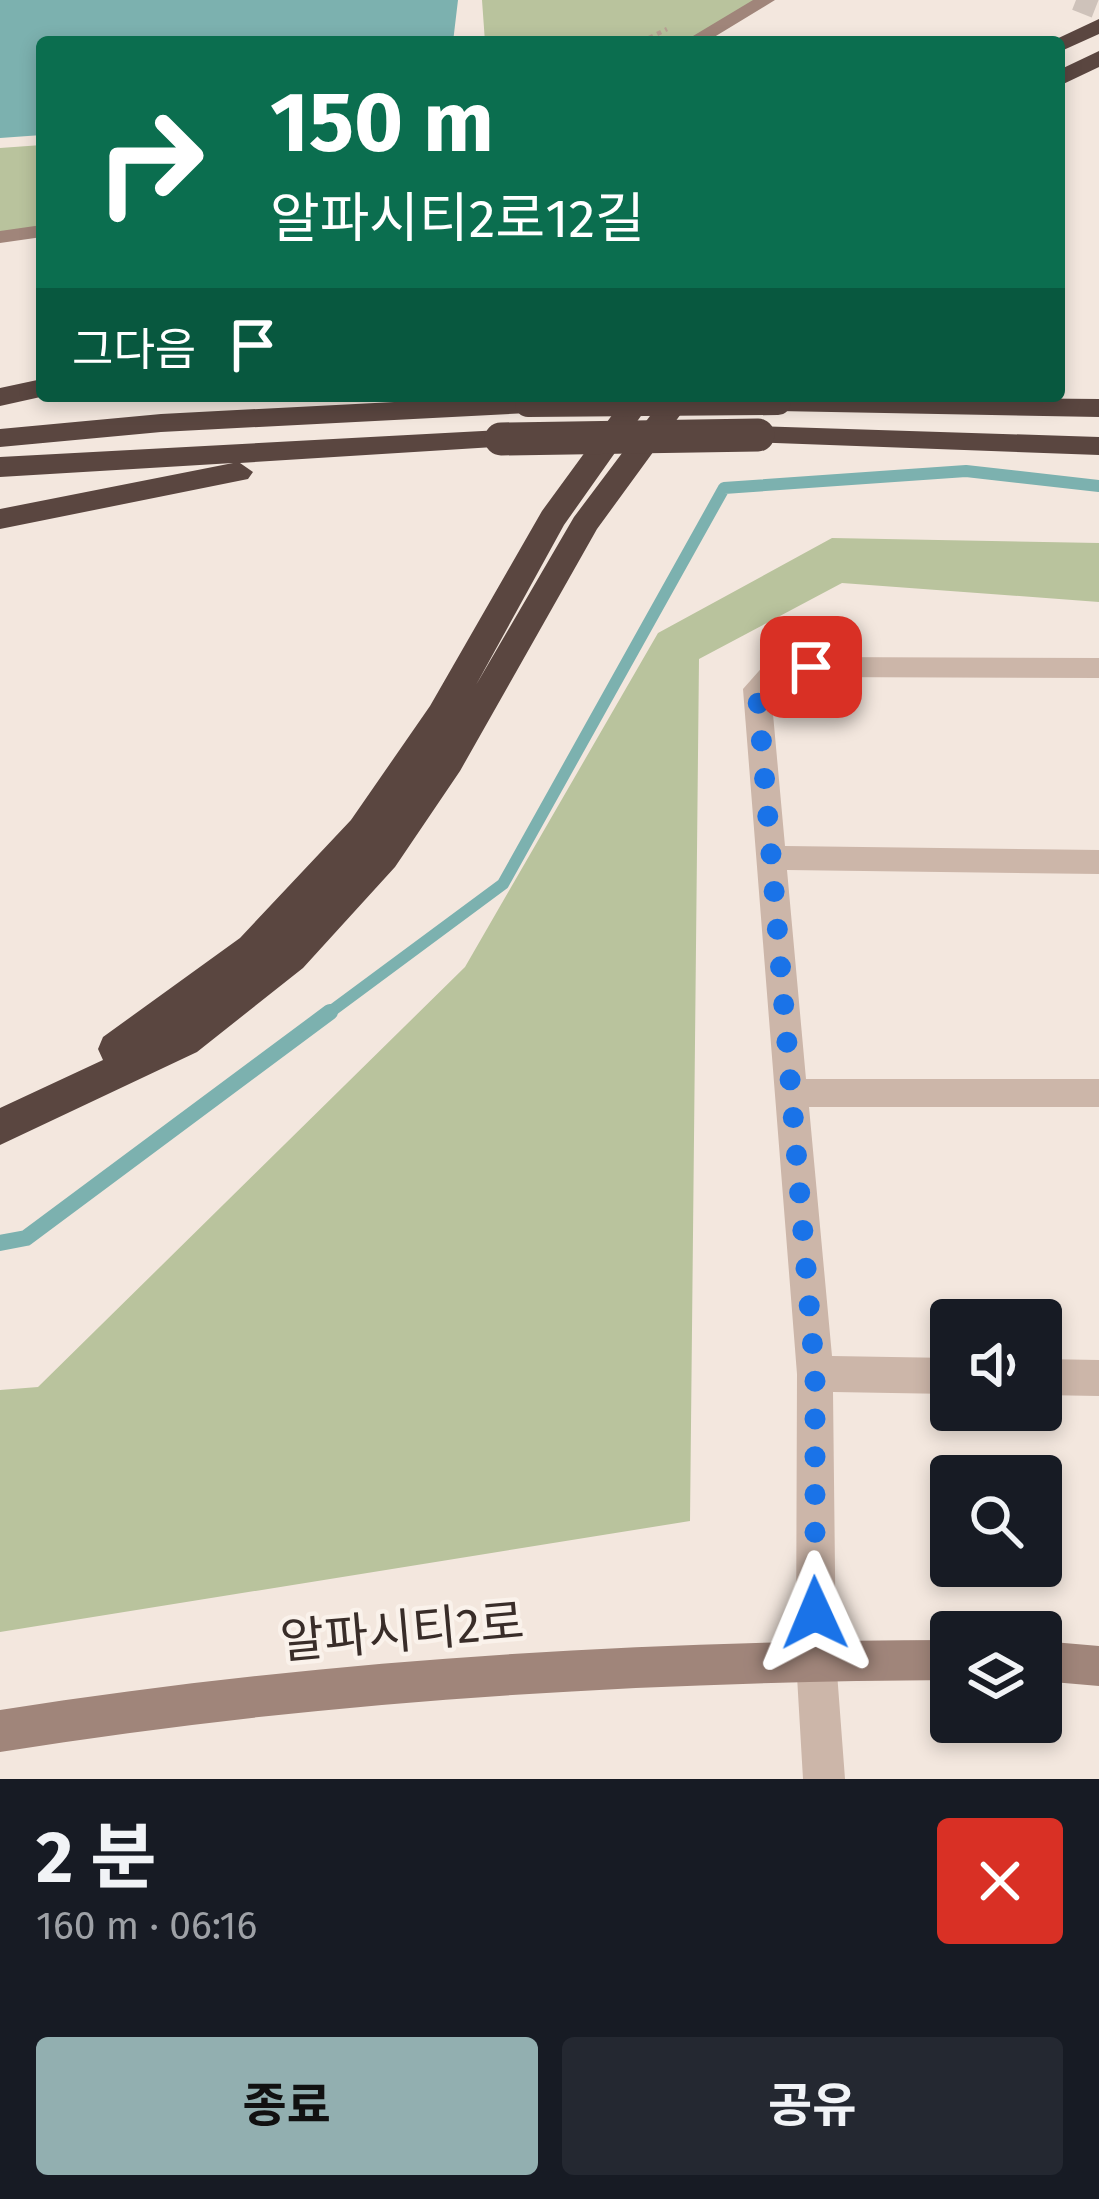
<!DOCTYPE html>
<html lang="ko">
<meta charset="utf-8">
<style>
:root{--surface:#171b24;--page:#242831;--text:#f1f3f6;--muted:#9ea1a6;--accent:#92afb0}
body{margin:0;font-family:"Fira Sans","Noto Sans KR",sans-serif;background:var(--page);color:var(--text);height:100vh;display:flex;flex-direction:column;font-size:45px;white-space:nowrap}
*{box-sizing:border-box;margin:0}
p{font-size:39px;color:var(--muted)}
.icon{flex:none;width:66px;height:66px;fill:none;stroke:currentColor;stroke-width:2;stroke-linecap:round;stroke-linejoin:round}
.map{position:relative;height:1779px;overflow:hidden}
.drawer{display:flex;flex-direction:column;background:var(--surface);flex:1}
.drawer>*{flex:none}
.guide{position:absolute;left:36px;top:36px;width:1029px;height:366px;border-radius:12px;box-shadow:0 6px 18px #0003;background:#0b6e4f;color:#fff;overflow:hidden}
.buttons{position:absolute;left:930px;top:1299px;display:grid;gap:24px}
.buttons a{display:grid;place-items:center;width:132px;height:132px;border-radius:12px;background:var(--surface);box-shadow:0 6px 18px #0003;font-size:60px}
.pin{position:absolute;display:grid;place-items:center;width:102px;height:102px;color:#fff;margin:-51px;border-radius:24px;box-shadow:0 6px 18px #0006}
.me{position:absolute;width:132px;margin:-66px;rotate:359deg;stroke-linejoin:round;filter:drop-shadow(0 0 9px #0008)}
.turn{display:flex;align-items:center;gap:42px;height:252px;padding:0 36px;font-size:54px}
.turn .icon{width:156px;height:156px;stroke-width:2.5}
.turn b{display:block;font-size:84px;line-height:102px}
.then{display:flex;align-items:center;height:114px;padding:0 36px;background:#0003;gap:24px;font-size:45px}
.round{display:grid;place-items:center;flex:none;width:126px;height:126px;border-radius:12px;background:var(--page)}
.summary{display:flex;align-items:center;justify-content:space-between;height:204px;padding:0 36px}
h1{font-size:72px;font-weight:700;line-height:90px}
.cta{display:flex;gap:24px;margin-top:auto;padding:24px 36px}
.cta a{flex:1;height:138px;border-radius:12px;background:var(--accent);color:#111;font-size:48px;font-weight:700;line-height:138px;text-align:center}
.cta a+a{background:var(--page);color:var(--text)}
.map>svg:first-child{display:block}
.green{fill:#b9c39d}
.water{fill:#7cb1af}
.lines{fill:none;stroke-linecap:round;stroke-linejoin:round}
.stream-far1{stroke:#7cb1af;stroke-width:12}
.stream{stroke:#7cb1af;stroke-width:16}
.secondary-tunnel{stroke:#cec2ba;stroke-width:21;stroke-dasharray:21 10;stroke-linecap:butt}
.path{stroke:#b8a093;stroke-width:4.5;stroke-dasharray:4.5 4.5;stroke-linecap:butt}
.street{fill:#ccb6a9;fill-rule:evenodd}
.secondary{fill:#a0857a;fill-rule:evenodd}
.highway{fill:#5a4640;fill-rule:evenodd}
.highway-bridge-far1{stroke:#5a4640;stroke-width:26}
.highway-bridge{stroke:#5a4640;stroke-width:33}
.route{stroke:#1a73e8;stroke-width:21;stroke-dasharray:0 37.8}
.labels{text-anchor:middle;stroke-width:9;stroke-linejoin:round;paint-order:stroke}
.near-street-label{font-size:48px;fill:#392d29;stroke:#faf2eb}
</style>
<div class="map">
<svg width="1099" height="1779" viewBox="0 0 1099 1779">
<rect width="100%" height="100%" fill="#f3e7de"/>
<!-- green -->
<path class="green" d="M482 0H766L692 42H485Z
M42 145V231L0 237V148Z
M832 538 1099 543V602L842 583 699 659 690 1521 0 1632V1390L38 1387 465 967 658 633Z"/>
<!-- water -->
<path class="water" d="M0 0H458L453 42H42V135L0 138Z"/>
<g class="lines">
<!-- stream-far1 -->
<path class="stream-far1" d="M326 1015 503 884 724 488 966 471 1099 486"/>
<!-- stream -->
<path class="stream" d="M0 1243 26 1238 330 1012"/>
<!-- secondary-tunnel -->
<path class="secondary-tunnel" d="M1076 0 1099 9"/>
<!-- path -->
<path class="path" d="M641 42 667 29"/>
<!-- street -->
<path class="street" d="M811 657 1099 658V678L811 677 783 680 771 692 785 846 1099 850V874L787 870 806 1079H1099V1107H809L832 1356 951 1358V1394L833 1392 836 1659 845 1779H803L796 1659 797 1374 743 689 765 664Z
M1041 1359 1099 1360V1396L1041 1395Z"/>
<!-- secondary -->
<path class="secondary" d="M753 0H775L706 42H683Z
M42 225V237L0 243V231Z
M951 1640V1680C631 1682 316 1701 0 1752V1710C316 1660 631 1641 951 1640Z
M1041 1641 1099 1646V1686L1041 1681Z"/>
<!-- highway -->
<path class="highway" d="M1099 19V34L1059 52V42H1050Z
M1099 51V67L1059 86V70Z
M42 379 45 396 0 406V388Z
M510 396H532L542 404 528 413 161 432 0 447V429L161 414Z
M626 396H655L564 525 476 685 574 517 665 396H694L597 529 460 771 395 867 303 968 197 1052 0 1145V1108L103 1060 98 1049 103 1037 240 938 351 820 430 706 542 511Z
M768 396 1099 399V417L778 411 768 408 764 402Z
M758 426 1099 437V455L748 442 744 435 748 428Z
M501 430 515 439 511 446 240 463 253 472 248 479 0 529V509L233 463 0 477V457Z"/>
<!-- highway-bridge-far1 -->
<path class="highway-bridge-far1" d="M528 404 778 402
M583 438 758 435"/>
<!-- highway-bridge -->
<path class="highway-bridge" d="M501 439 758 435"/>
</g>
<g class="lines">
<!-- route -->
<path class="route" d="M811 667 776 671 757 689 815 1374V1613"/>
</g>
<g class="labels">
<!-- near-street labels -->
<g class="near-street-label">
<text transform="translate(402 1631) rotate(-5)" y="17">알파시티2로</text>
</g>
</g>
</svg>
<div class="buttons">
<a><svg class="icon" aria-label="sound" viewBox="0 0 24 24"><path d="M4 9h4l5-4v14l-5-4H4zM17 9q2 3 0 6"/></svg></a>
<a><svg class="icon" aria-label="search" viewBox="0 0 24 24"><circle cx="10" cy="10" r="6"/><path d="M15 15l6 6"/></svg></a>
<a><svg class="icon" aria-label="layers" viewBox="0 0 24 24"><path d="M12 4l9 5-9 5-9-5zM3 14l9 5 9-5"/></svg></a>
</div>
<div class="pin" style="left:811px;top:667px;background:#d93025"><svg class="icon" aria-label="arrive" viewBox="0 0 24 24"><path d="M6 21V4h12l-3 4 3 4H6"/></svg></div>
<svg class="me" style="left:815px;top:1613px" viewBox="-20 -20 40 40"><path d="M0-17L14 15 0 8-14 15z" fill="#1a73e8" stroke="#fff" stroke-width="4"/></svg>
<div class="guide">
<div class="turn"><svg class="icon" aria-label="right" viewBox="0 0 24 24"><path d="M7 20v-9h11M14 6l5 5-5 5"/></svg><div><b>150 m</b>알파시티2로12길</div></div>
<div class="then">그다음<svg class="icon" aria-label="arrive" viewBox="0 0 24 24"><path d="M6 21V4h12l-3 4 3 4H6"/></svg></div>
</div>
</div>
<section class="drawer">
<div class="summary"><div><h1>2 분</h1><p>160 m · 06:16</p></div><a class="round" style="background:#d93025;color:#fff"><svg class="icon" aria-label="close" viewBox="0 0 24 24"><path d="M6 6l12 12M18 6L6 18"/></svg></a></div>
<div class="cta"><a>종료</a><a>공유</a></div>
</section>
